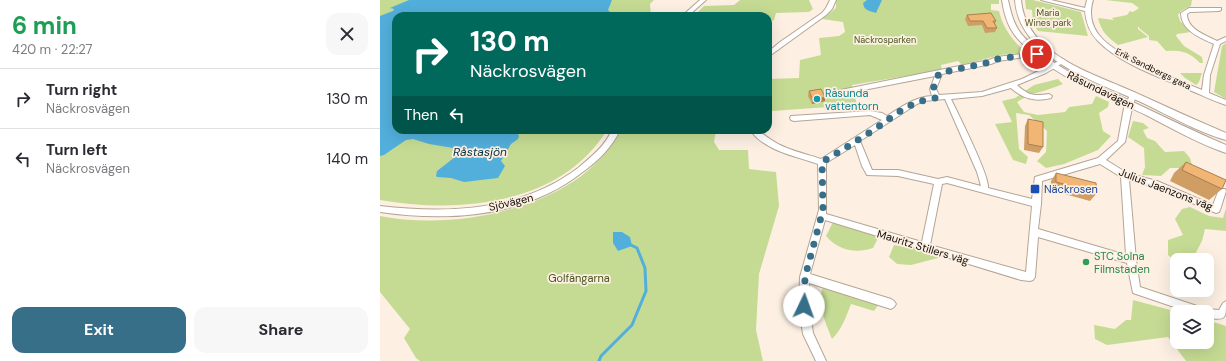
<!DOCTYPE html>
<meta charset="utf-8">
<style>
:root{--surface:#fff;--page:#f7f7f7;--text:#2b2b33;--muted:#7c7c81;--line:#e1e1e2;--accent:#376f89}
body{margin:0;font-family:"DM Sans",sans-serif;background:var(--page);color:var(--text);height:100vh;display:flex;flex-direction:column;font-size:15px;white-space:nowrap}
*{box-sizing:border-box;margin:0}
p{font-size:13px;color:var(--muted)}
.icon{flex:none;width:22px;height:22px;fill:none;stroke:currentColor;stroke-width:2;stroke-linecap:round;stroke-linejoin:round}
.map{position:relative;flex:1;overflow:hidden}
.panel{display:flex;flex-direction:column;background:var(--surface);width:380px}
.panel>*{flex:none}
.top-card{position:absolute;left:12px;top:12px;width:380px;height:122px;border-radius:12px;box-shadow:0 4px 16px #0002;background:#00695c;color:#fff;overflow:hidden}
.controls{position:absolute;left:790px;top:253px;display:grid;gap:8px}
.controls a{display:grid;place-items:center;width:44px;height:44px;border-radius:8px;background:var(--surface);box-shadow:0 4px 16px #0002;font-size:20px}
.pin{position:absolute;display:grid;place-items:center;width:34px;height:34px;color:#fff;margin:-17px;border:2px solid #fff;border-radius:50%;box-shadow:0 1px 4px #0007}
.me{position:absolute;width:44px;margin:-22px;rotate:3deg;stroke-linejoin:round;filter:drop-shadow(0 0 3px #0008)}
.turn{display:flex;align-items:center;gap:14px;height:84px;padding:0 12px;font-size:18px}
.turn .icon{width:52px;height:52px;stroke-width:2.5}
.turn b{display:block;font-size:28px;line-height:34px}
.then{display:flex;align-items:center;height:38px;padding:0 12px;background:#0003;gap:8px;font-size:15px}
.round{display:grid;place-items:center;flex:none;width:42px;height:42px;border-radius:12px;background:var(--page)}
.headline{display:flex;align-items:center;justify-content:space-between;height:68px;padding:0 12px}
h1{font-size:24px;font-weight:700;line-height:30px;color:#1e9e55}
.primary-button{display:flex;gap:8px;margin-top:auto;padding:8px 12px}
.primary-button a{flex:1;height:46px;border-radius:12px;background:var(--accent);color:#fff;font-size:16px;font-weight:700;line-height:46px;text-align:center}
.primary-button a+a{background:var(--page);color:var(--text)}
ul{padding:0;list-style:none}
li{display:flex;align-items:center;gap:12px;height:60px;padding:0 12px;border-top:1px solid var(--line)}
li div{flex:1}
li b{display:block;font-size:15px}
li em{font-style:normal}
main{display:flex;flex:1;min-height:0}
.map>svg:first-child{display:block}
.green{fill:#c5db93}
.water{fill:#52afdb}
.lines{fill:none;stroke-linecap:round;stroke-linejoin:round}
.stream{stroke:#52afdb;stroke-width:3}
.minor-casing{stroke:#b4a596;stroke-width:2}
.tertiary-casing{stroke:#b4a596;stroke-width:2}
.minor{fill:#fff;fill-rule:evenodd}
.tertiary{fill:#fff;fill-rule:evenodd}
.wall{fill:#d09d64}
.shaded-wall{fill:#a97f51}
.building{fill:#f2b674;stroke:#a97f51}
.route{stroke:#376f89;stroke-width:7;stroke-dasharray:0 12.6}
.culture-dot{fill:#0f9aa8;stroke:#fdf0e3;stroke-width:1.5}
.transit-dot{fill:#1a4fb4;stroke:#fdf0e3;stroke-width:1.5}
.leisure-dot{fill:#2e9e5b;stroke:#fdf0e3;stroke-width:1.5}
.labels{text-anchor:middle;stroke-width:3.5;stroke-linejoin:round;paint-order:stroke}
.far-park-label{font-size:9px;fill:#46551c;stroke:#fdf0e3}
.far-street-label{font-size:9px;fill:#120d08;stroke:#fdf0e3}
.street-label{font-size:11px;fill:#120d08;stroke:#fdf0e3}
.culture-label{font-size:11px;fill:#0d838f;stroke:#fdf0e3;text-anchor:start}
.transit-label{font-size:11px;fill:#164399;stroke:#fdf0e3;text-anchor:start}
.leisure-label{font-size:11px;fill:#27864d;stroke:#fdf0e3;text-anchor:start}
.park-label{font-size:11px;fill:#46551c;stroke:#fdf0e3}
.water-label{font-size:12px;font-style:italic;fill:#043042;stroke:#fdf0e3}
</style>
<main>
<section class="panel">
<div class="headline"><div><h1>6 min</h1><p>420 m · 22:27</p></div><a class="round"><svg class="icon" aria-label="close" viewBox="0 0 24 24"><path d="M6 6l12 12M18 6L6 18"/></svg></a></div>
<ul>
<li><svg class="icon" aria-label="right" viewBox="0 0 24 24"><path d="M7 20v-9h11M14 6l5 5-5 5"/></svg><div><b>Turn right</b><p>Näckrosvägen</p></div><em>130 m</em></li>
<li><svg class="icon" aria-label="left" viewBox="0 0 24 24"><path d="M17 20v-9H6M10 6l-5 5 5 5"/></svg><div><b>Turn left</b><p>Näckrosvägen</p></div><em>140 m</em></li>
</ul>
<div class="primary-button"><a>Exit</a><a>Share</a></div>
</section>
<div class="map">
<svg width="846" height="361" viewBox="0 0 846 361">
<rect width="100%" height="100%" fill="#fdf0e3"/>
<!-- green -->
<path class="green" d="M0 0H274L270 4 271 16H16V130H227C181 205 79 214 0 200Z
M360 0H429L433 9 429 12 396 13 394 20 388 23V16H314L324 6 354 5Z
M456 0H619V4H611V10L619 11C622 26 634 44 647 52L620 55 582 65 578 61 561 65 562 70 472 85 477 105 392 111 389 79 419 78 420 60 441 55 439 38 459 36 465 32 463 22 442 19 456 8Z
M645 0H653L701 12 708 36 658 31 653 24 652 10 646 9Z
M725 0H812L811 6 801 11 798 15 800 21 811 32 797 34 796 36 804 46 822 57 823 63H820C809 52 802 50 786 51L777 41 769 40V36L760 29 758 26V29L768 37 738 45C727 37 721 31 718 18L734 20 732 18 747 15 750 11 753 12 759 8 752 3Z
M846 43V99L834 92 842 46Z
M800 73H822L819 82 816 85 805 78Z
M678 79 683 84C668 91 652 92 637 102L644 112 658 115 685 112 689 107 712 104 716 96 729 102 728 107 719 113 723 131 731 136 718 150 684 164 666 168 657 161 666 152 667 131 649 115 636 113 639 149 648 157 646 164 633 160 615 124 632 122 622 101 635 98 654 85Z
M753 121 763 123 769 128 763 130 767 138 775 141 785 152 804 151 810 158 813 168H790L781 176 762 175 765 167 764 148 748 137Z
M241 130H336L334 142 339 150H368L369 169 396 172 399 206 379 274 376 330 383 361H40L36 358 24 338 30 329 0 292V216C62 228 140 216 194 181 214 168 229 150 241 130Z
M810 207 829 216 843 218 846 208V231L825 229 822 241 812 260H797V263L788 255V240L803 235 795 219 802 209Z
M453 222 500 234 493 248C475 254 458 250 446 236Z
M514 245 554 251 562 257 531 265 517 264 509 257Z
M443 287 499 304 494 311 471 304C466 317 462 329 452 339 446 324 436 303 443 287Z
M753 300 798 312H797V342H827V320L846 326V361H806L788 337 727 345 715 339 714 325 735 329 746 320H751Z"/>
<!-- water -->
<path class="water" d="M29 0H232L228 10 233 15 241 16H16V130H138L137 132 139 136 138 139 131 144 121 161 125 166 118 178 84 182 71 178 57 177 56 176 57 171 75 157 77 152 73 148 49 144 33 139 26 140 4 155 0 156V16L13 11 14 9 10 8Z
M487 0H502L496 13C490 11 484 11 483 3Z
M233 232H242L250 237 252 246 238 251 233 243Z"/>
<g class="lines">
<!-- stream -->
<path class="stream" d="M219 361 221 356 252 325 266 291 265 268 257 248 251 245"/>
<!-- minor casing -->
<g class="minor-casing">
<path id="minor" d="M320 0H326L308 16H302Z
M450 0H456L452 9 446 15 388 57V52L400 42 442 13 446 8Z
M661 0H671L705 8 707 0H713C709 12 711 25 719 35 737 58 795 78 822 90L824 75 834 44C820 38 801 30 801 13L809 8H841V10L839 11 810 12 807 14C807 29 825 35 837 41L846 37V41L840 44 830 75 829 93 846 100V105C833 101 820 94 807 89 779 77 739 63 718 41 710 33 706 23 705 11Z
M657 52 660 54 659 55 618 61 611 64 562 74 556 89 559 95 602 92 611 89 642 79 681 60 683 59 686 61 666 73 637 85C649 96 654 96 669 94L672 96 671 98C655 102 643 99 631 88L602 96 571 99C578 114 610 176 608 188L652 199 655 177 718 158 738 141 744 108 751 93H755L756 95 752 108 745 142 726 160 747 173 777 181 833 205 839 189H845L846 191 840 210 839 212 836 213 772 186 749 180 756 260 760 287 826 309 839 310 843 303 846 301C846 320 846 320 827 318V312H809L753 293 747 263 658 237 655 277 653 280 650 281 641 280 445 220 430 274 511 299 514 301 516 304 514 307 511 309 429 283V306L433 333 446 361H436L423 334 419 306 420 277 439 210 438 164C415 156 385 151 370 130 380 130 382 134 390 139 405 150 424 153 441 159L502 120 490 115 414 121 411 120 410 118 411 116 490 111 502 113 507 116C522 107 534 97 552 96L550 89 555 76 453 96H451V92L609 60 617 57ZM565 99 597 172 601 186 567 177 558 179 518 170H492L480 141 537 104 544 101ZM475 145 482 166 487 175 518 176 554 184 542 242 446 214V163ZM720 164 741 177 746 255 658 229 661 204 662 181ZM567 183 652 206 646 272 550 245 562 184Z
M232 130H240C232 147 219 160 204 171 146 217 70 222 0 212V206C68 214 141 211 198 168 211 157 225 146 232 130Z"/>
</g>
<!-- tertiary casing -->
<g class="tertiary-casing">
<path id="tertiary" d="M622 0H628C631 13 634 26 643 36 672 69 716 85 755 103 785 117 815 132 846 145V153C819 144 793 129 768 116 723 94 672 77 638 39 628 28 624 14 622 0Z
M635 0H641C646 55 712 73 754 92 785 106 815 120 846 133V140C818 132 790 116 763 103 718 82 639 59 635 0Z"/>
</g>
<!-- minor -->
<use href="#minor" class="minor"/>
<!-- tertiary -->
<use href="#tertiary" class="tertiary"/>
</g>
<!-- wall -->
<path class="wall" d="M587 15 616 21 615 24 617 28 615 32 605 33 602 25 588 26 585 19Z
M429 91 445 101 432 104 428 96Z
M648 119 663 147 659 153 644 150 645 126Z
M806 162 842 189 829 200 790 181 794 173Z
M676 173 717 193 710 201 670 190 671 181Z"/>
<!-- shaded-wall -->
<path class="shaded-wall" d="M445 97V101L432 104 433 100Z"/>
<!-- building -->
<path class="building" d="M611 13 616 21H613L617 28H607L603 21H590L587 15Z
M441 89 445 97 433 100 429 91Z
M648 119 663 122V147L648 144Z
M806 162 846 180 842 189 802 170Z
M676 173 716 183 717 193 676 182Z"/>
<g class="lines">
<!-- route -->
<path class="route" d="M424 306 425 277 443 210 442 162C459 152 475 142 492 131 514 116 529 101 556 98L553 89 559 73 611 62 617 59 657 54"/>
</g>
<!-- markers -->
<circle class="culture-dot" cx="437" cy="99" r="4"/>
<rect class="transit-dot" x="650" y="184" width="10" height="10" rx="2"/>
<circle class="leisure-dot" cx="706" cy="262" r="4"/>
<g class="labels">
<!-- far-park labels -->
<g class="far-park-label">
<text x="668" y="16">Maria<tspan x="668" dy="10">Wines park</tspan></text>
<text x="505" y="43">Näckrosparken</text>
</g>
<!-- far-street labels -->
<g class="far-street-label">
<text transform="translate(773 69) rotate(26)" y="3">Erik Sandbergs gata</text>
</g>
<!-- street labels -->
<g class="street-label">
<text transform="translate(721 90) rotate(26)" y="4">Råsundavägen</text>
<text transform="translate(786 189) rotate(21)" y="4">Julius Jaenzons väg</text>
<text transform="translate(131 202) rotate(-13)" y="4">Sjövägen</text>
<text transform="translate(543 247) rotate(17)" y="4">Mauritz Stillers väg</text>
</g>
<!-- culture labels -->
<g class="culture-label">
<text x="445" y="97">Råsunda<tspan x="445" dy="13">vattentorn</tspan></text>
</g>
<!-- transit labels -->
<g class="transit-label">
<text x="664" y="193">Näckrosen</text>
</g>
<!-- leisure labels -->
<g class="leisure-label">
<text x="714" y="260">STC Solna<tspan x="714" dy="13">Filmstaden</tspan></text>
</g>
<!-- park labels -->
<g class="park-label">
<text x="199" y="282">Golfängarna</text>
</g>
<!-- water labels -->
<g class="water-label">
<text x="100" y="156">Råstasjön</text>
</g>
</g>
</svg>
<div class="controls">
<a><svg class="icon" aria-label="search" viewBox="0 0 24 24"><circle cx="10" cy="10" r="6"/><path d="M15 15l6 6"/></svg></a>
<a><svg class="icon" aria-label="layers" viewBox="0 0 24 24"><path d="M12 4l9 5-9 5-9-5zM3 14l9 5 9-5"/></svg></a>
</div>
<div class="pin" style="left:657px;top:54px;background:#d93025"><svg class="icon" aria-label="arrive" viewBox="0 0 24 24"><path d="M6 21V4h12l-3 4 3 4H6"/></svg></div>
<svg class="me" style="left:424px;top:306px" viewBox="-20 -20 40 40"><circle r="19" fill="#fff"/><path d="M0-13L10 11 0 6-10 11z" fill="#376f89"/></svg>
<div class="top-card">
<div class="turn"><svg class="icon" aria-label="right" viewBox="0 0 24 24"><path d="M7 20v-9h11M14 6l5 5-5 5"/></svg><div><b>130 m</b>Näckrosvägen</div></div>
<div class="then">Then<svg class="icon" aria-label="left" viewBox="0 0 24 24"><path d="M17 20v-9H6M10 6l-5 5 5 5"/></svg></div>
</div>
</div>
</main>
